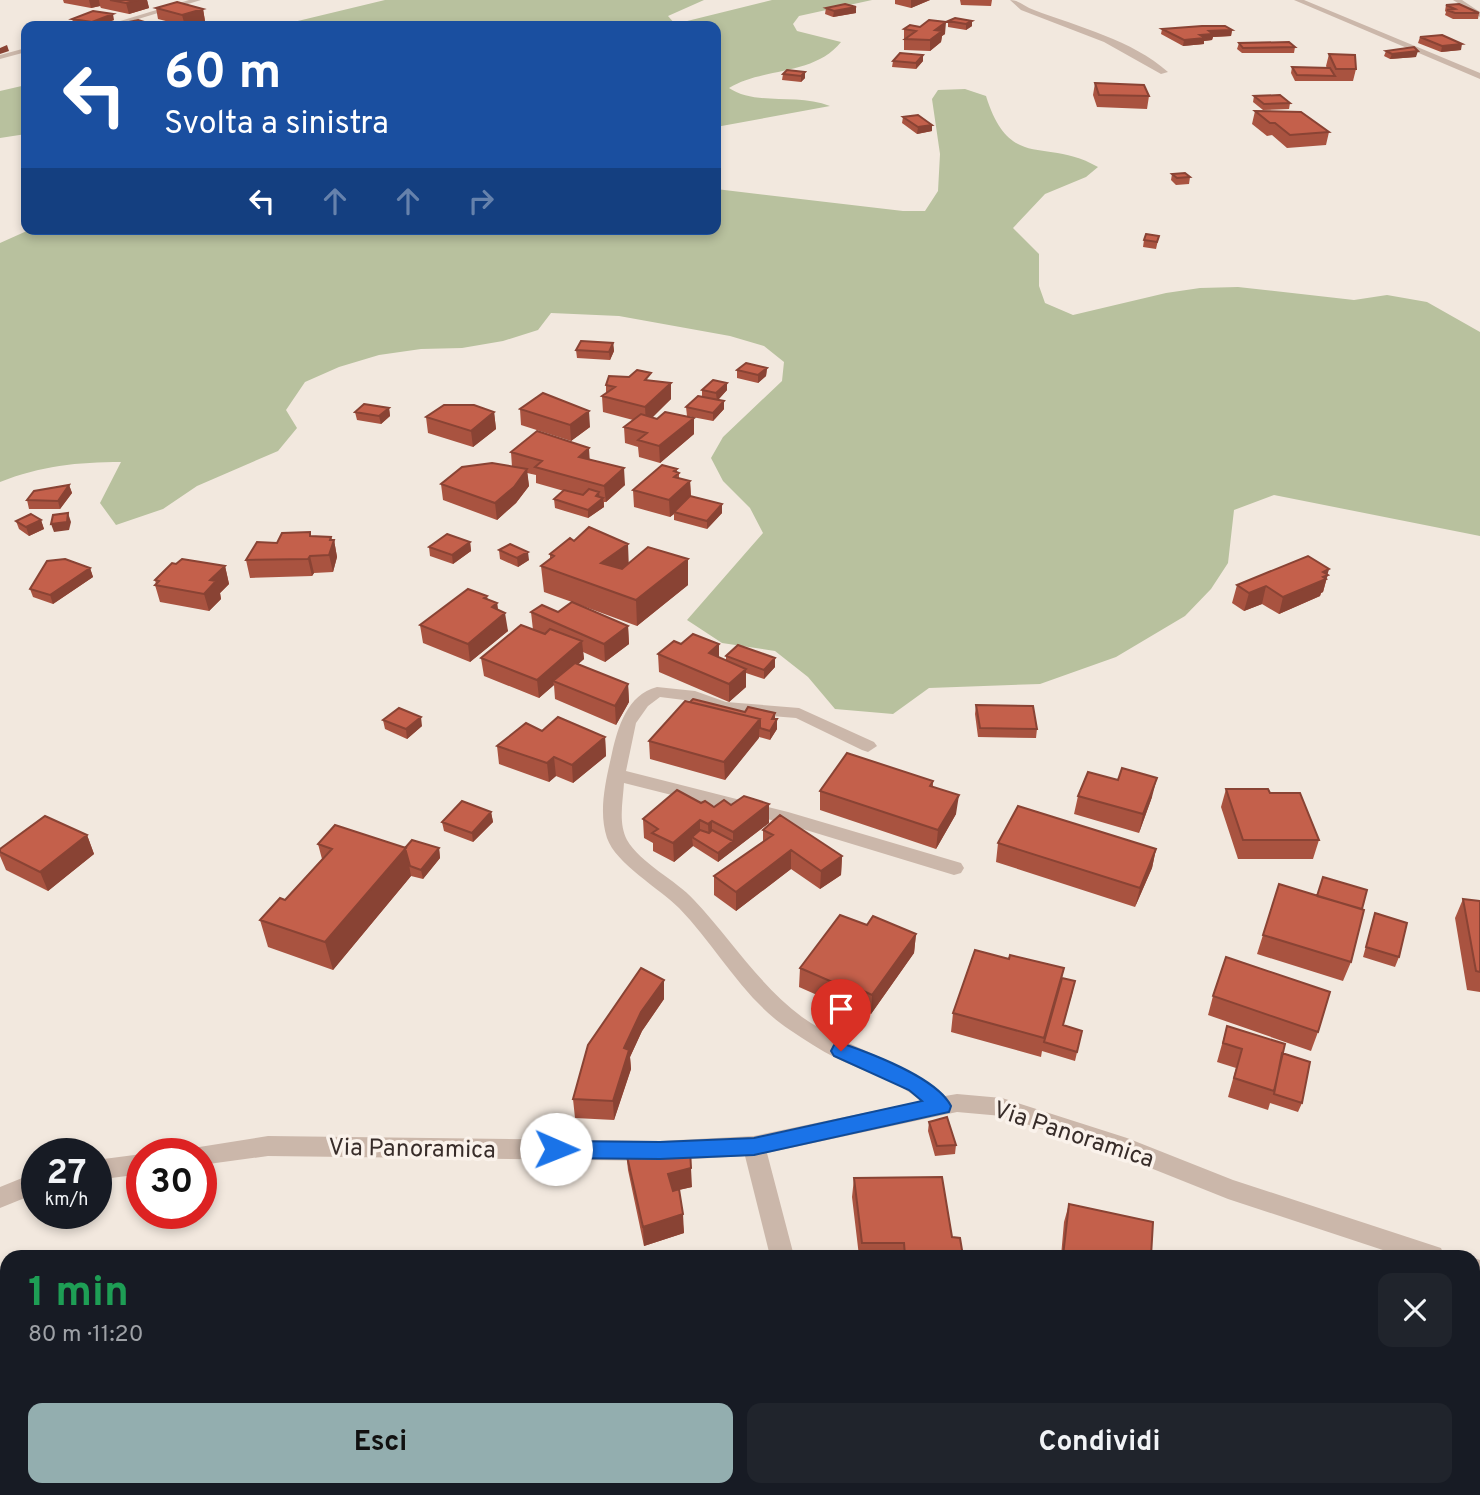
<!DOCTYPE html>
<html lang="it">
<meta charset="utf-8">
<style>
:root{--surface:#171b24;--page:#20242c;--text:#f1f3f6;--muted:#9ea1a6;--accent:#93aeaf}
body{margin:0;font-family:Overpass,sans-serif;background:var(--page);color:var(--text);height:100vh;display:flex;flex-direction:column;font-size:26px;white-space:nowrap}
*{box-sizing:border-box;margin:0}
p{font-size:23px;color:var(--muted)}
.icon{flex:none;width:38px;height:38px;fill:none;stroke:currentColor;stroke-width:2;stroke-linecap:round;stroke-linejoin:round}
.map{position:relative;flex:1;overflow:hidden}
.details{position:absolute;left:0px;top:1250px;width:1480px;height:247px;display:flex;flex-direction:column;background:var(--surface);border-radius:21px 21px 0 0;box-shadow:0 4px 10px #0003}
.details>*{flex:none}
.guide{position:absolute;left:21px;top:21px;width:700px;height:214px;border-radius:14px;box-shadow:0 4px 10px #0003;background:#1a4fa0;color:#fff;overflow:hidden}
.speed{position:absolute;left:21px;top:1138px;display:flex;gap:14px;font-size:35px;font-weight:700;text-align:center}
.speed>*{display:grid;place-content:center;width:91px;height:91px;border-radius:50%;background:var(--surface);box-shadow:0 4px 10px #0003;line-height:1}
.speed small{font-size:18px;font-weight:400}
.speed .limit{border:10px solid #d22;background:#fff;color:#111}
.pin{position:absolute;display:grid;place-items:center;width:60px;height:60px;color:#fff;margin:-72px -30px;border-radius:50% 50% 50% 0;rotate:-45deg;box-shadow:0 0 7px #0007}
.pin .icon{rotate:45deg}
.me{position:absolute;width:77px;margin:-38px;rotate:91deg;stroke-linejoin:round;filter:drop-shadow(0 0 5px #0008)}
.turn{display:flex;align-items:center;gap:24px;height:147px;padding:0 28px;font-size:32px}
.turn .icon{width:91px;height:91px;stroke-width:2.5}
.turn b{display:block;font-size:49px;line-height:60px}
.lanes{display:flex;align-items:center;height:66px;padding:0 28px;background:#0003;justify-content:center;gap:35px;direction:ltr}
.lanes .off{opacity:.35}
.round{display:grid;place-items:center;flex:none;width:74px;height:74px;border-radius:14px;background:var(--page)}
.head{display:flex;align-items:center;justify-content:space-between;height:119px;padding:0 28px}
h1{font-size:42px;font-weight:700;line-height:52px;color:#1e9e55}
.button{display:flex;gap:14px;margin-top:auto;padding:14px 28px}
.button a{flex:1;height:80px;border-radius:14px;background:var(--accent);color:#111;font-size:28px;font-weight:700;line-height:80px;text-align:center}
.button a+a{background:var(--page);color:var(--text)}
.map>svg:first-child{display:block}
.green{fill:#b8c19e}
.lines{fill:none;stroke-linecap:round;stroke-linejoin:round}
.minor{fill:#cbb7aa;fill-rule:evenodd}
.wall{fill:#a95340}
.shaded-wall{fill:#894334}
.building{fill:#c4604b;stroke:#894334;stroke-width:2}
.route{fill:#1a73e8;stroke:#114b97;stroke-width:2}
.labels{text-anchor:middle;stroke-width:7;stroke-linejoin:round;paint-order:stroke}
.near-street-label{font-size:24px;fill:#382d2a;stroke:#faf2eb}
</style>
<div class="map">
<svg width="1480" height="1495" viewBox="0 0 1480 1495">
<rect width="100%" height="100%" fill="#f2e8de"/>
<!-- green -->
<path class="green" d="M385 0H704L668 16 675 24 772 0H872L799 16 793 24 797 31 841 42C814 76 763 67 729 88 755 106 796 93 830 106L716 127V26H277Z
M26 85V134L0 138V91Z
M965 89 986 96C1010 173 1046 136 1098 167L1086 177 1045 194 1013 228 1039 254V286L1045 303 1073 315 1166 293 1200 288 1238 287 1354 300 1387 295 1427 302 1480 332V536L1274 495 1234 510 1228 563 1211 589 1185 616 1116 657 1040 684 929 688 893 714 835 709 808 677 775 651 722 643 687 620 763 533 750 508 723 481 711 458 723 437 782 381 784 362 764 346 730 336 619 316 551 313 538 330 503 341 462 348 421 349 379 355 339 367 305 382 286 410 297 428 278 451 197 486 163 509 116 525 100 503 121 462C78 462 40 466 0 482V243L29 230 716 229V189L903 211H925L938 191 940 154 932 99 938 90Z"/>
<g class="lines">
<!-- minor -->
<path class="minor" d="M189 0H201L115 26H104Z
M1010 0C1019 0 1025 7 1034 10 1079 27 1132 40 1168 72L1161 74 1104 42 1021 10Z
M1294 0H1304L1480 73V79Z
M1453 0H1462L1480 12V17Z
M26 48V52L0 59V55Z
M657 687 695 691 726 702 799 708 874 742 877 746 868 752 862 750 796 718 724 712 692 701 660 697 648 706 636 723 626 771 788 812 961 863 964 868 961 873 954 875 783 823 624 783C623 801 618 823 627 840 640 863 676 880 694 900 730 938 759 985 802 1017 847 1049 904 1060 945 1096L957 1094 1002 1098 1127 1138 1233 1180 1441 1248 1444 1256H1401L1228 1199 1113 1153 1002 1116 957 1112 767 1153 794 1256H770L745 1156 660 1161 268 1156 201 1165V1153H190L193 1148 268 1136 660 1141 754 1136 921 1101C897 1080 864 1072 836 1058 820 1050 805 1040 790 1030 744 1000 717 947 679 908 659 888 616 864 607 838 598 811 606 780 612 753 618 727 627 695 657 687Z
M142 1154V1174L96 1180V1160Z
M37 1172V1193L0 1208V1187Z
M1474 1258 1480 1260V1282L1474 1280Z
M849 1489H877L880 1495H852Z"/>
</g>
<!-- wall -->
<path class="wall" d="M63 0H147L149 8 129 14 101 8 100 6 91 8 64 3Z
M895 0H930L911 8 895 4Z
M960 0H992L991 6 961 5Z
M1446 5 1479 13 1478 19H1453L1445 15 1446 12 1445 11Z
M156 8 203 9 205 21 185 26 158 19Z
M826 8 856 13 833 17 825 14Z
M955 18 972 26 966 30 948 27V21Z
M72 19 114 20 96 26H86L74 24Z
M904 29 945 34 942 36 941 42 930 51 904 50Z
M1162 29 1232 30 1231 36 1213 37 1212 40 1204 41V44L1183 46 1161 34Z
M1420 37 1461 50 1441 52 1418 43Z
M1239 43 1295 47 1294 53H1242L1237 49Z
M1386 51 1416 57 1390 59 1384 56Z
M1329 54 1356 69 1353 81H1295L1291 73 1292 67 1327 68 1326 66Z
M893 61H923L916 69 892 67Z
M787 70 805 78 801 82 782 80 783 74Z
M1095 83 1149 96 1147 109 1097 107 1093 95Z
M1254 96 1290 103 1289 109 1263 110 1253 102Z
M1255 111 1329 132 1326 145 1287 148 1272 135 1267 136 1252 124Z
M903 117 932 125V131L917 134 902 123Z
M1172 174 1190 177 1189 184 1176 185 1171 180Z
M1159 236 1156 249 1143 247 1144 240Z
M613 343 614 351 610 360 577 358 576 350Z
M767 368 766 376 758 383 737 378V370Z
M651 380 671 399 652 417 694 434 660 463 639 457 638 447 625 443 624 427 633 420 603 412 602 396 606 394V385Z
M727 383V390L718 400 724 409 713 421 687 416 686 407 702 397V390Z
M389 408 390 416 381 424 357 420 355 412Z
M520 409 590 427 571 441 521 425Z
M494 412 496 429 473 447 428 433 426 417Z
M511 452 589 459 625 485 606 502H604V507L588 518 555 508 554 499 564 491 536 483V475L527 473 529 486 516 503 497 520 443 500 441 484 512 467Z
M677 469V472L679 473V478L690 481 691 496 722 513 707 529 674 520V514L670 517 634 507 633 490Z
M69 485 72 493 60 509H29L27 500Z
M41 520 44 529 29 536 19 529 16 521Z
M311 536 331 537 332 540H334L337 557 333 572 314 573 312 576 250 578 246 560 277 543Z
M574 541 629 563 688 585 637 626 580 605 628 626 629 644 605 662 583 652 584 659 578 664 628 684 629 702 616 725 555 699 554 685 539 698 484 676 481 658 533 630 531 612H558L572 602 544 592 541 566 550 559V554Z
M470 542 471 551 453 564 430 556 429 547Z
M499 550 529 560 518 567 500 559Z
M225 566 229 584 220 593 221 599 209 611 160 602 155 585 156 584 155 580Z
M90 568 93 577 53 604 33 597 30 589Z
M1328 574 1323 592 1321 593 1320 596 1279 614 1262 604 1244 611 1232 603 1237 585Z
M487 596 488 600 497 603 498 610 508 631 470 662 423 643 420 625Z
M658 654 719 657 726 660V656L775 658V667L764 679 746 673V687L729 702 659 672Z
M976 705 1037 729 1036 738 978 737 975 714Z
M775 719H777V729L770 740 759 737 725 780 650 759 649 741Z
M383 720 422 726 407 739 385 729Z
M542 731 605 737 606 756 573 783 556 776 549 782 499 764 497 746Z
M933 781V787L956 814 936 849 820 810V791Z
M1226 789 1270 793 1319 840 1313 859H1238L1221 807Z
M1078 796 1152 797 1139 833 1074 814Z
M701 803 714 807 731 805 769 823 718 862 693 846 674 862 653 851V843L644 838 643 819Z
M491 812 493 822 473 842 444 831 442 822Z
M763 830 842 856 841 875 820 889 791 869 736 911 714 895V876L763 842Z
M87 835 94 854 48 891 6 870 0 856V849Z
M998 843 1156 849 1152 868 1135 907 996 862Z
M318 844 439 848 440 858 423 879 411 876 333 970 268 947 260 920 285 900 322 859Z
M1279 884 1351 962 1343 981 1257 954Z
M1463 899 1480 901V992L1467 990 1455 918Z
M1375 913 1399 957 1395 967 1363 957Z
M867 925 916 934 914 953 871 1014 854 1006 851 1010 799 987 800 968Z
M1009 959 1064 968 1062 978 1073 991 1063 1025 1082 1031 1075 1061 1042 1051 1041 1057 951 1032 953 1013Z
M664 980V999L642 1031 630 1057 631 1069 614 1120 575 1118 573 1099Z
M1213 996 1318 1032 1311 1051 1208 1015Z
M1227 1026 1283 1053 1302 1103 1298 1112 1270 1103 1268 1110 1228 1097 1236 1068 1217 1062Z
M929 1122 956 1145 955 1154 935 1156 928 1131Z
M626 1152 692 1187 679 1190 684 1233 644 1246 628 1170Z
M854 1178 952 1237 963 1256H859L852 1197Z
M1069 1204 1151 1256H1061L1064 1222Z"/>
<!-- shaded-wall -->
<path class="shaded-wall" d="M89 0H99L100 6 91 8Z
M138 0H147L149 8 129 14 126 3Z
M911 0H930L911 8Z
M856 7V13L833 17 834 11Z
M203 9 205 21 185 26 182 15Z
M113 14 114 20 96 26H93L92 22Z
M972 21V26L966 30V24Z
M946 22 945 34 942 36 941 42 930 51V40L935 30Z
M1232 30 1231 36 1213 37 1212 40 1204 41V44L1183 46 1184 40 1209 31Z
M1462 44 1461 50 1441 52 1442 46Z
M7 45 9 51 0 54V48Z
M1418 51 1416 57 1390 59 1392 54Z
M923 55V61L916 69V63Z
M805 72V78L801 82V76Z
M932 125V131L917 134 918 127Z
M613 343 614 351 610 360 609 352Z
M767 368 766 376 758 383V375Z
M671 383V399L646 424 645 407Z
M727 383V390L717 401 716 393Z
M724 401V409L713 421V413Z
M389 408 390 416 381 424 379 416Z
M589 411 590 427 571 441 570 425Z
M494 412 496 429 473 447 471 431Z
M694 418V434L660 463 659 446Z
M589 448 590 465 579 457Z
M624 468 625 485 606 502 604 486Z
M527 469 529 486 516 503 497 520 495 503Z
M690 481 691 498 674 512V514L670 517 669 500Z
M69 485 72 493 60 509 58 501Z
M599 492 600 501 603 498 604 507 588 518V510Z
M722 504V513L707 529V521Z
M68 513 71 522 69 530 54 532 51 524Z
M41 520 44 529 29 536 26 527Z
M331 537 332 544 334 540 337 557 333 572 329 555Z
M470 542 471 551 453 564 452 555Z
M628 544 629 570 604 588 601 563Z
M528 552 529 560 518 567 517 558Z
M310 556 314 573 312 576 308 559Z
M688 559V585L637 626 636 600Z
M225 566 229 584 220 593 221 599 209 611 204 594 210 580Z
M90 568 93 577 53 604 50 595Z
M1329 569 1323 592 1321 593 1320 596 1279 614 1283 597Z
M1266 586 1262 604 1244 611 1249 593Z
M497 603 499 618 505 613 508 631 470 662 468 644 492 607Z
M628 626 629 644 605 662 604 644Z
M582 641 584 659 557 683 553 681 554 685 539 698 537 680Z
M719 644V662L709 653Z
M775 658V667L764 679V670Z
M746 669V687L729 702V684Z
M628 684 629 702 616 725 615 706Z
M775 713V722L777 719V729L770 740V731L772 719Z
M421 717 422 726 407 739 406 729Z
M760 719 759 738 725 780 724 762Z
M605 737 606 756 573 783 572 765Z
M554 757 556 776 549 782 547 763Z
M1157 778 1152 797 1139 833 1143 814Z
M959 795 956 814 936 849 938 830Z
M769 804V823L718 862V853L733 841V832Z
M491 812 493 822 473 842 472 833Z
M700 820V839L692 837 693 846 674 862 673 843Z
M712 821V840L709 843 708 824Z
M87 835 94 854 48 891 40 872Z
M406 848 411 876 333 970 325 942Z
M439 848 440 858 423 879 421 870Z
M1156 849 1152 868 1135 907 1140 888Z
M791 850V869L736 911V892Z
M842 856 841 875 820 889 821 871Z
M916 934 914 953 871 1014 872 995Z
M664 980V999L642 1031 630 1057 631 1069 614 1120 613 1101 624 1048 641 1012Z
M855 987 854 1006 851 1010 853 991Z
M691 1168 692 1187 669 1192 668 1174Z
M683 1214 684 1233 644 1246 643 1227Z"/>
<!-- building -->
<path class="building" d="M110 0H138L126 3Z
M177 2 203 9 182 15 156 8Z
M845 4 856 7 834 11 826 8Z
M1459 4 1479 13H1455L1447 10 1455 9 1446 5Z
M93 11 113 14 92 22 72 19Z
M955 18 972 21 966 24 948 21Z
M138 20 154 25 118 26 115 25Z
M929 20 946 22 935 30 942 31 930 40 905 39 916 31 904 29 910 25 920 27Z
M1202 26H1225L1232 30 1209 31 1213 34 1200 35 1205 38 1184 40 1162 29Z
M1442 35 1462 44 1442 46 1420 37Z
M1289 42 1295 47 1243 48 1239 43Z
M1414 47 1418 51 1392 54 1386 51Z
M900 53 923 55 916 63 893 61Z
M1329 54 1355 55 1356 69H1336Z
M1292 67 1330 68 1335 76 1297 75Z
M787 70 805 72 801 76 783 74Z
M1095 83 1144 85 1149 96 1099 95Z
M1280 95 1290 103 1264 104 1254 96Z
M1255 111 1301 112 1329 132 1290 135 1275 123H1270Z
M918 115 932 125 918 127 903 117Z
M1185 173 1190 177 1177 178 1172 174Z
M1146 234 1159 236 1157 242 1144 240Z
M581 341 613 343 609 352 576 350Z
M746 363 767 368 758 375 737 370Z
M637 370 651 373 645 380 671 383 645 407 602 396 615 387 606 385 609 376 629 377Z
M713 380 727 383 716 393 702 390Z
M543 393 589 411 570 425 520 409Z
M698 396 724 401 713 413 686 407Z
M364 404 389 408 379 416 355 412Z
M444 405H474L494 412 471 431 426 417Z
M665 412 694 418 659 446 638 440 647 433 624 427 641 414 657 419Z
M537 431 589 448 579 457 624 468 604 486 535 467 542 461 511 452Z
M492 463 527 469 514 487 495 503 441 484 462 467Z
M662 465 677 469 674 471 679 473 674 477 690 481 669 500 633 490Z
M69 485 58 501 27 500 34 491Z
M589 489 599 492 596 496 603 498 588 510 554 499 564 490 583 495Z
M690 496 722 504 707 521 674 512Z
M68 513 67 522 51 524 53 515Z
M31 514 41 520 26 527 16 521Z
M589 527 628 544 601 563 622 569 648 547 688 559 636 600 541 566 554 556 550 554 570 538 574 541Z
M310 532V536L331 537 330 540H334L329 555 310 556 308 559 246 560 257 542 277 543 282 533Z
M447 534 470 542 452 555 429 547Z
M510 544 528 552 517 558 499 550Z
M1308 556 1329 569 1323 572 1328 575 1323 577 1326 579 1283 597 1266 586 1249 593 1237 585Z
M65 559 90 568 50 595 30 589 47 561Z
M182 559 225 566 210 580 216 581 204 594 155 585 159 581 155 580 172 563 176 564Z
M468 589 487 596 484 598 497 603 492 607 505 613 468 644 420 625Z
M572 602 628 626 604 644 531 612 542 605 558 612Z
M521 625 545 634 550 629 582 641 537 680 481 658Z
M693 634 719 644 709 653 746 669 729 684 658 654 674 641 681 644Z
M738 645 775 658 764 670 726 656Z
M575 663 628 684 615 706 553 681Z
M693 699 745 712 748 707 775 713 772 719H777L770 731 760 728V719L690 702Z
M685 701 760 719 724 762 649 741Z
M976 705 1033 706 1037 729 980 728Z
M399 708 421 717 406 729 383 720Z
M558 717 605 737 572 765 554 757 547 763 497 746 526 723 542 731Z
M847 753 933 781 930 786 959 795 938 830 820 791Z
M1122 768 1157 778 1143 814 1078 796 1088 772 1118 780Z
M1226 789H1268L1270 793H1300L1319 840H1243Z
M677 790 701 803 705 801 714 807 724 800 731 805 744 796 769 804 733 832 712 821 708 824 700 820 673 843 652 833 658 829 643 819Z
M462 801 491 812 472 833 442 822Z
M1018 806 1156 849 1140 888 998 843Z
M780 815 842 856 821 871 791 850 736 892 714 876 773 835 763 830Z
M45 816 87 835 40 872 0 852V849Z
M335 825 406 848 325 942 260 920 280 898 285 900 332 849 318 844Z
M700 830 709 833 712 830 733 841 718 853 692 837Z
M412 840 439 848 421 870 410 866 405 848Z
M1323 877 1367 890 1362 909 1317 896Z
M1279 884 1364 910 1351 962 1263 935Z
M1463 899 1480 901V972L1476 971Z
M1375 913 1407 923 1399 957 1366 947Z
M840 915 867 925 873 916 916 934 872 995 855 987 853 991 800 968Z
M975 950 1009 959 1010 955 1064 968 1044 1038 953 1013Z
M1226 957 1330 992 1318 1032 1213 996Z
M641 968 664 980 641 1012 624 1048 629 1050 613 1101 573 1099 588 1045Z
M1062 978 1075 981 1063 1025 1082 1031 1077 1052 1044 1042Z
M1227 1026 1285 1044 1274 1091 1234 1078 1242 1049 1223 1043Z
M1282 1053 1310 1062 1302 1103 1274 1094Z
M947 1117 956 1145 937 1146 929 1122Z
M690 1150 691 1168 668 1174 673 1191 679 1189 683 1214 643 1227 626 1152Z
M942 1177 952 1237 960 1238 963 1256H905L904 1243H862L854 1178Z
M1069 1204 1153 1222 1151 1256H1063Z"/>
<!-- route -->
<path class="route" d="M841 1043C870 1053 937 1078 951 1106L949 1112 754 1155 660 1159 556 1158 548 1156 545 1149 548 1143 556 1141 660 1142 754 1138 922 1101 909 1090 834 1056 831 1051 834 1045Z"/>
<g class="labels">
<!-- near-street labels -->
<g class="near-street-label">
<text transform="translate(1074 1134) rotate(18)" y="8">Via Panoramica</text>
<text transform="translate(412 1148) rotate(1)" y="8">Via Panoramica</text>
</g>
</g>
</svg>
<div class="speed"><div>27<small>km/h</small></div><div class="limit">30</div></div>
<div class="pin" style="left:841px;top:1051px;background:#d93025"><svg class="icon" aria-label="arrive" viewBox="0 0 24 24"><path d="M6 21V4h12l-3 4 3 4H6"/></svg></div>
<svg class="me" style="left:556px;top:1149px" viewBox="-20 -20 40 40"><circle r="19" fill="#fff"/><path d="M0-13L10 11 0 6-10 11z" fill="#1a73e8"/></svg>
<div class="guide">
<div class="turn"><svg class="icon" aria-label="left" viewBox="0 0 24 24"><path d="M17 20v-9H6M10 6l-5 5 5 5"/></svg><div><b>60 m</b>Svolta a sinistra</div></div>
<div class="lanes"><svg class="icon" aria-label="left" viewBox="0 0 24 24"><path d="M17 20v-9H6M10 6l-5 5 5 5"/></svg><svg class="icon off" aria-label="ahead" viewBox="0 0 24 24"><path d="M12 20V5M6 11l6-6 6 6"/></svg><svg class="icon off" aria-label="ahead" viewBox="0 0 24 24"><path d="M12 20V5M6 11l6-6 6 6"/></svg><svg class="icon off" aria-label="right" viewBox="0 0 24 24"><path d="M7 20v-9h11M14 6l5 5-5 5"/></svg></div>
</div>
<section class="details">
<div class="head"><div><h1>1 min</h1><p>80 m · 11:20</p></div><a class="round"><svg class="icon" aria-label="close" viewBox="0 0 24 24"><path d="M6 6l12 12M18 6L6 18"/></svg></a></div>
<div class="button"><a>Esci</a><a>Condividi</a></div>
</section>
</div>
